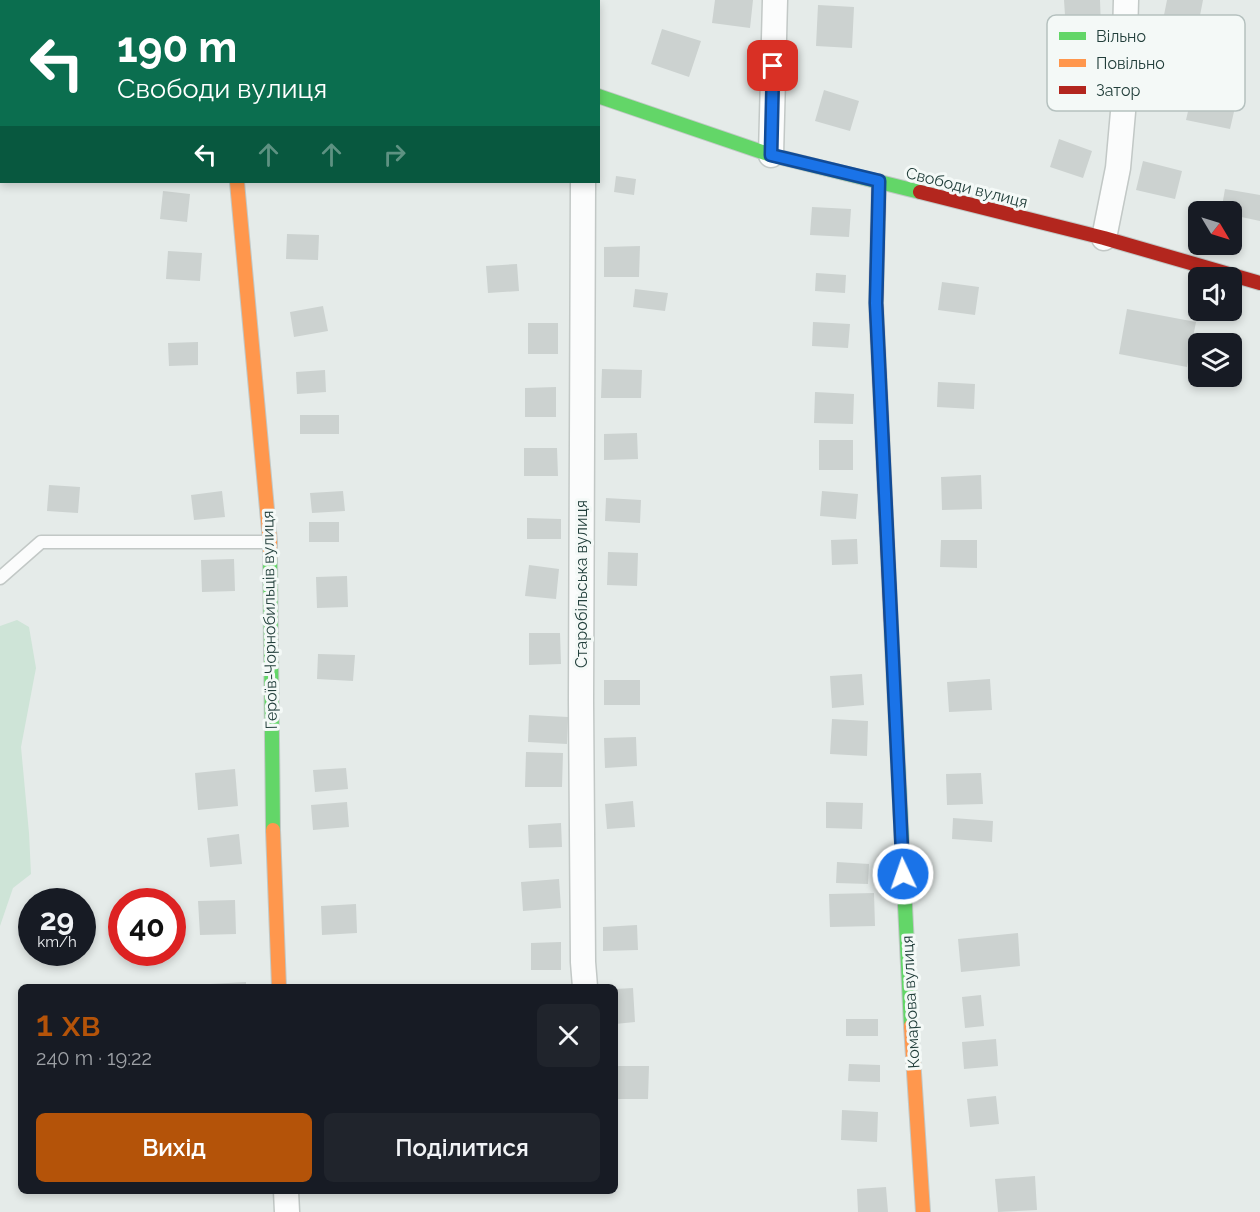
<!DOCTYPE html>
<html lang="uk">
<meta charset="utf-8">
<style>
:root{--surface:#171b24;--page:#20242c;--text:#f1f3f6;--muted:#9ea1a6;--accent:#b45309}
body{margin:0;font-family:Raleway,sans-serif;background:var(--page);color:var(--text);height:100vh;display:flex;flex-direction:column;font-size:22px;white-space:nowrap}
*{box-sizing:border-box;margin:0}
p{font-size:20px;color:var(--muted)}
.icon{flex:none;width:33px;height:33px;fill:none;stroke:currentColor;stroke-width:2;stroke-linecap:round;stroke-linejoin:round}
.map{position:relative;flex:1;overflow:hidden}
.panel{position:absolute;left:18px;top:984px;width:600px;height:210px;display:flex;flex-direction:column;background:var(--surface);border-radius:9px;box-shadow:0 3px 9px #0003}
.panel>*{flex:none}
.guide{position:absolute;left:0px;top:0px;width:600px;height:183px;box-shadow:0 3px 9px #0003;background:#0b6e4f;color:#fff;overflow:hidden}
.needle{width:39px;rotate:128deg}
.buttons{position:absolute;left:1188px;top:201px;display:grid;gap:12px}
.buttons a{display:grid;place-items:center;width:54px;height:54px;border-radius:9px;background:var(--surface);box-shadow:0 3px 9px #0003;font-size:30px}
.speed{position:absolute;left:18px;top:888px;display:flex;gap:12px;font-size:30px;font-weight:700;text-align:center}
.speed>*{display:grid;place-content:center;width:78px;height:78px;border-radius:50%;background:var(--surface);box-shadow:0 3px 9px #0003;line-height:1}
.speed small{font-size:15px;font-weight:400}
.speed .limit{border:9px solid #d22;background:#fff;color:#111}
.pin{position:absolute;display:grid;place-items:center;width:51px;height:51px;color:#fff;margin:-26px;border-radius:12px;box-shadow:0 3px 9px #0006}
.me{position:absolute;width:66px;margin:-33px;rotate:357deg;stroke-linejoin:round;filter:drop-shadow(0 0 4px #0008)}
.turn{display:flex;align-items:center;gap:21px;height:126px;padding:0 18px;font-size:27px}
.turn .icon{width:78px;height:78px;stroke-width:2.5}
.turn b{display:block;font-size:42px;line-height:51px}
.lanes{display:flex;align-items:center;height:57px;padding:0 18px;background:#0003;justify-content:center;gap:30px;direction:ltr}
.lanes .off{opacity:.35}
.round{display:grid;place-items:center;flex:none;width:63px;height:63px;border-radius:9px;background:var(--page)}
.overview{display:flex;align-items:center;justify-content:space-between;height:102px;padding:0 18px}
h1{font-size:36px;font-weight:600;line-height:45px;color:var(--accent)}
.action{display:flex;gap:12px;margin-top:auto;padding:12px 18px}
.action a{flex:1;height:69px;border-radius:9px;background:var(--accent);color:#fff;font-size:24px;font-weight:600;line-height:69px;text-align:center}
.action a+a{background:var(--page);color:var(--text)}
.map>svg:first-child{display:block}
.green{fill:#cee4d7}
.building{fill:#ccd2d0}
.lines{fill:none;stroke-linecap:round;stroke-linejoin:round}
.lane-casing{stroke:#c2c8c6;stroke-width:15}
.street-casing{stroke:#c2c8c6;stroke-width:27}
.fast-casing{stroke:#c1c8c6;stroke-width:16}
.slow-casing{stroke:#c1c8c6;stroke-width:16}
.jam-casing{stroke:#c1c8c6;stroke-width:16}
.lane{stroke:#fbfcfc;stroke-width:12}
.street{stroke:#fbfcfc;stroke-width:24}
.fast{stroke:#63d668;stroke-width:14}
.slow{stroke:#ff974d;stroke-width:14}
.jam{stroke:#b3261e;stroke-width:14}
.route-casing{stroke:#114b97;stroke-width:15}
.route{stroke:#1a73e8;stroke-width:10}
.labels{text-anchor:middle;stroke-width:6;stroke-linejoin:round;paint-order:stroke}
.street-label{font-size:16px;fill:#223f3b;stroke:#f4f9f7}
.key{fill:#f4f9f7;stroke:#b5c1bf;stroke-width:1.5}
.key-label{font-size:16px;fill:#223f3b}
</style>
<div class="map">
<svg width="1260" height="1212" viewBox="0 0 1260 1212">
<rect width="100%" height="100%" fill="#e5ebe9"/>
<!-- green -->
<path class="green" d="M17 620 29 627 36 668 21 747 29 833 31 874 13 888 0 926V626Z"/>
<!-- building -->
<path class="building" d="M715 0H753L750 28 712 23Z
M1064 0H1100L1101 29 1066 31Z
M1167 0H1203L1197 31 1162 25Z
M818 5 854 7 852 48 816 46Z
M662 29 701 41 689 77 651 64Z
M1195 81 1239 90 1230 129 1186 120Z
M824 90 859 101 850 131 815 121Z
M1059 139 1092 151 1083 178 1050 167Z
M1143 161 1182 171 1175 199 1136 190Z
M616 176 636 179 634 195 614 192Z
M1225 189 1260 195V221L1232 215V212H1221Z
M163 191 190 194 187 222 160 219Z
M812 207 851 209 849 237 810 235Z
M287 234 319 235 318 260 286 259Z
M640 246 639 277H604V247Z
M168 251 202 253 200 281 166 279Z
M517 264 519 291 488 293 486 266Z
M816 273 846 275 845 293 815 291Z
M942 282 979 287 975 315 938 310Z
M635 289 668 293 665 311 633 307Z
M323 306 328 331 294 337 290 312Z
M1127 309 1196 322 1187 367 1119 354Z
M813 322 850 324 848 348 812 346Z
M528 323H558V354H528Z
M198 342V365L169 366 168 343Z
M602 369 642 370 641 398H601Z
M325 370 326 392 297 394 296 372Z
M938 382 975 384 974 409 937 407Z
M556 387V417H525V388Z
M815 392 854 394 853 424 814 423Z
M300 415H339V434H300Z
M637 433 638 459 604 460V434Z
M819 440H853V470H819Z
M524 448H557L558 476H524Z
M981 475 982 509 942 510 941 477Z
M49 485 80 487 78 513 47 511Z
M222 491 225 517 194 520 191 495Z
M343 491 345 511 312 513 310 493Z
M822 491 858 494 856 519 820 516Z
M606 498 641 500 640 523 605 521Z
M527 518 561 519V539H527Z
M309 522H339V542H309Z
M857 539 858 564 832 565 831 540Z
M941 540H977V568L940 567Z
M608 552 638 553 637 586 607 585Z
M234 559 235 591 202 592 201 560Z
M529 565 559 569 556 599 525 596Z
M347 576 348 607 317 608 316 577Z
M529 633H560L561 664 529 665Z
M318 654 355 655 353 681 317 679Z
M862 674 864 705 832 708 830 676Z
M990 679 992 710 949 712 947 682Z
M604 680H640V705H604Z
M529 715 568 717 567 744 528 742Z
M832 719 868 721 867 756 830 754Z
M636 737 637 766 605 768 604 738Z
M526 752 563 753 562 787H525Z
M346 768 348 789 315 792 313 770Z
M235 769 238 806 198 810 195 773Z
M981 773 983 804 947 805 946 774Z
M633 801 635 827 607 829 605 804Z
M347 802 349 827 313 830 311 805Z
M826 802 863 803 862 829 826 828Z
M953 818 993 821 992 842 952 839Z
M561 823 562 847 529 848 528 825Z
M239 834 242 864 210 867 207 838Z
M837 862 869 864 868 884 836 883Z
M559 879 561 908 523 911 521 882Z
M874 893 875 926 830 927 829 894Z
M235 900 236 934 200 935 198 901Z
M356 904 357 933 322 935 321 906Z
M637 925 638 950 603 951V927Z
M1018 933 1020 966 961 972 958 939Z
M561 942V970H531V943Z
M246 982V987H210V984Z
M633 988 635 1022 615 1024V989Z
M981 995 984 1026 965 1028 962 997Z
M846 1019H878V1036H846Z
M996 1039 998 1066 964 1069 962 1042Z
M849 1064 880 1065V1082L848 1081Z
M615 1066H649L648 1099H615Z
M996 1096 999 1124 970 1127 967 1099Z
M842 1110 878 1112 877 1142 841 1140Z
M1035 1176 1037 1210 998 1212 995 1179Z
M886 1187 888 1212H858L857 1189Z"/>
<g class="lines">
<!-- lane casing -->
<g class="lane-casing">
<path id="lane" d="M0 578 41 542H269"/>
</g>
<!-- street casing -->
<g class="street-casing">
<path id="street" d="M248 0V2
M771 155 775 0
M583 182 581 701 583 962 585 987
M1104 238 1118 168 1123 112 1126 0
M286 1191 287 1212"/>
</g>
<!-- fast casing -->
<g class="fast-casing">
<path id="fast" d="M598 96 771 155 920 192
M270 557 273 830
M891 623 911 1026"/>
</g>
<!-- slow casing -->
<g class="slow-casing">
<path id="slow" d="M340 0 344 2
M237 182 270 542V557
M273 830 279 987
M911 1026 923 1212"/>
</g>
<!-- jam casing -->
<g class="jam-casing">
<path id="jam" d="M879 181 876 303 891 623
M920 192 1104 238 1260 283"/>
</g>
<!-- lane -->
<use href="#lane" class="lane"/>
<!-- street -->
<use href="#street" class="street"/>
<!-- fast -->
<use href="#fast" class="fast"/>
<!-- slow -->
<use href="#slow" class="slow"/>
<!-- jam -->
<use href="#jam" class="jam"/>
</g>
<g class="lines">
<!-- route casing -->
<g class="route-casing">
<path id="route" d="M773 66 771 155 879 181 876 303 903 874"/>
</g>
<!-- route -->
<use href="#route" class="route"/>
</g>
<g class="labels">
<!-- street labels -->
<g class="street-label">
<text transform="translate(967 187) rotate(14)" y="6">Свободи вулиця</text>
<text transform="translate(581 584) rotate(-90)" y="6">Старобільська вулиця</text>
<text transform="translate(269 620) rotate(-91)" y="6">Героїв-Чорнобильців вулиця</text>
<text transform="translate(910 1002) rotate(-93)" y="6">Комарова вулиця</text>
</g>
</g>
<!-- legend -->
<rect x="1047" y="15" width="198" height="96" rx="9" class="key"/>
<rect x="1059" y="32" width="27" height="8" fill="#63d668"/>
<rect x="1059" y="59" width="27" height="8" fill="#ff974d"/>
<rect x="1059" y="86" width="27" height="8" fill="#b3261e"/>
<g class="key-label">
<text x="1096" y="42">Вільно</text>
<text x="1096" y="69">Повільно</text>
<text x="1096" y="96">Затор</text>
</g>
</svg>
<div class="buttons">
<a><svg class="needle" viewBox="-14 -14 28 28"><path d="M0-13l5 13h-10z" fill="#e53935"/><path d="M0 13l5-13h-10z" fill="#9ea1a6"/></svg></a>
<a><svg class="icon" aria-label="sound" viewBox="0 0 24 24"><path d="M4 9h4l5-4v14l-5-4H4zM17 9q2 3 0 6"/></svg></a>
<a><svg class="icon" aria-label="layers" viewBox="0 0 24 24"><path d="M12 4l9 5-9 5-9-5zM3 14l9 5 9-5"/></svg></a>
</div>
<div class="speed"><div>29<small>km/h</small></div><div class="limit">40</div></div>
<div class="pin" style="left:773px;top:66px;background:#d93025"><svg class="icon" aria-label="arrive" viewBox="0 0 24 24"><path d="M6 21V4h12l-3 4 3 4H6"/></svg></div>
<svg class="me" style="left:903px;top:874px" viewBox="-20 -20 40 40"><circle r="17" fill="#1a73e8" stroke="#fff" stroke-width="3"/><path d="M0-11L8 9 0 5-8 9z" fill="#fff"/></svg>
<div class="guide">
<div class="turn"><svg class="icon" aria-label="left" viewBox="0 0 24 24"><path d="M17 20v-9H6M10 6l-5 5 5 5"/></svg><div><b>190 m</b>Свободи вулиця</div></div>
<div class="lanes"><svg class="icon" aria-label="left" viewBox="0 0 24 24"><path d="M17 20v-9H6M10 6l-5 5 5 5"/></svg><svg class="icon off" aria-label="ahead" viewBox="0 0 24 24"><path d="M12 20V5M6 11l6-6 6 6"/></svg><svg class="icon off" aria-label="ahead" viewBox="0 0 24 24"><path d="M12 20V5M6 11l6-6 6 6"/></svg><svg class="icon off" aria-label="right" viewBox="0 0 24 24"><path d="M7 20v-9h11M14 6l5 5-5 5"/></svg></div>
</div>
<section class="panel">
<div class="overview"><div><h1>1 хв</h1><p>240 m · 19:22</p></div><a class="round"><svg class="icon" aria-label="close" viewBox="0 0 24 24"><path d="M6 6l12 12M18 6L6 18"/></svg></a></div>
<div class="action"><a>Вихід</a><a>Поділитися</a></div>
</section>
</div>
